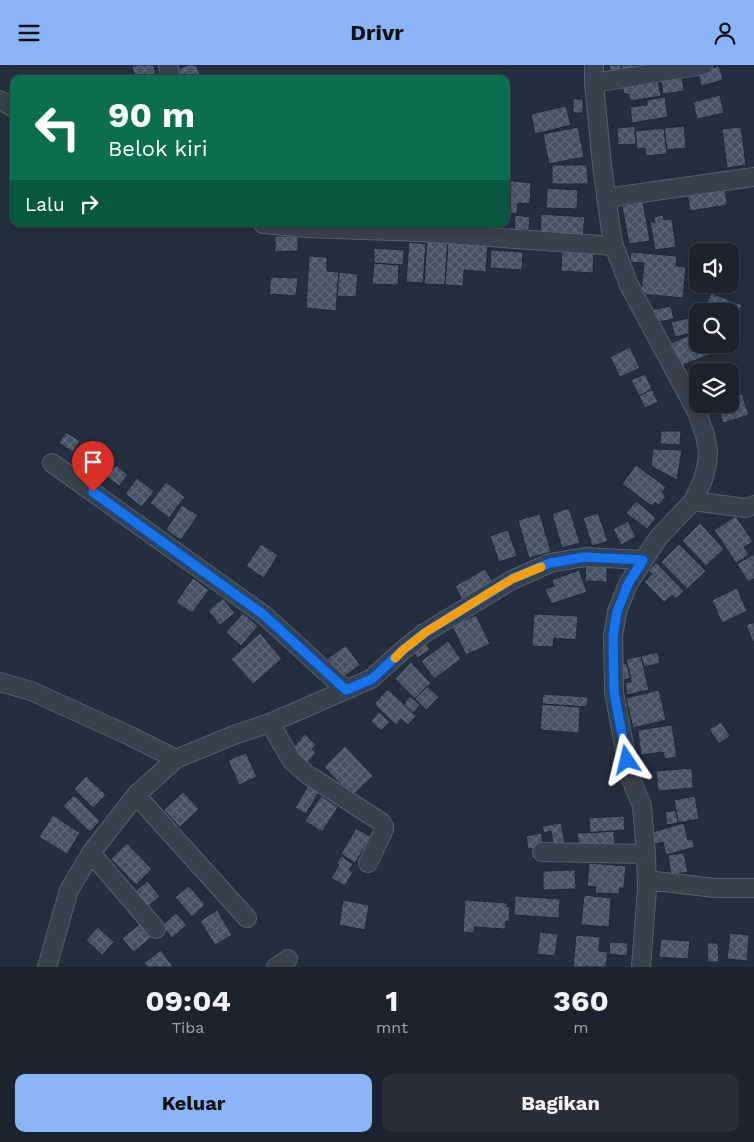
<!DOCTYPE html>
<html lang="id">
<style>
:root{--surface:#1b232e;--page:#282f3a;--text:#f1f3f6;--muted:#a0a4aa;--line:#39404a;--accent:#8ab4f8}
body{margin:0;font-family:"Work Sans",sans-serif;background:var(--page);color:var(--text);height:100vh;display:flex;flex-direction:column;font-size:19px;white-space:nowrap}
*{box-sizing:border-box;margin:0}
p{font-size:16px;color:var(--muted)}
.icon{flex:none;width:28px;height:28px;fill:none;stroke:currentColor;stroke-width:2;stroke-linecap:round;stroke-linejoin:round}
.map{position:relative;height:902px;overflow:hidden}
.details{display:flex;flex-direction:column;background:var(--surface);flex:1}
.details>*{flex:none}
.guide{position:absolute;left:10px;top:10px;width:500px;height:152px;border-radius:10px;box-shadow:0 2px 8px #0003,0 0 0 1px var(--line);background:#0b6e4f;color:#fff;overflow:hidden}
.fabs{position:absolute;left:689px;top:178px;display:grid;gap:10px}
.fabs a{display:grid;place-items:center;width:50px;height:50px;border-radius:10px;background:var(--surface);box-shadow:0 2px 8px #0003,0 0 0 1px var(--line);font-size:25px}
.pin{position:absolute;display:grid;place-items:center;width:42px;height:42px;color:#fff;margin:-51px -21px;border-radius:50% 50% 50% 0;rotate:-45deg;box-shadow:0 0 5px #0007}
.pin .icon{rotate:45deg}
.me{position:absolute;width:55px;margin:-28px;rotate:350deg;stroke-linejoin:round;filter:drop-shadow(0 0 4px #0008)}
.turn{display:flex;align-items:center;gap:18px;height:105px;padding:0 15px;font-size:22px}
.turn .icon{width:65px;height:65px;stroke-width:2.5}
.turn b{display:block;font-size:35px;line-height:42px}
.then{display:flex;align-items:center;height:48px;padding:0 15px;background:#0003;gap:10px;font-size:19px}
.eta{display:flex;justify-content:space-evenly;align-items:center;height:85px;text-align:center}
.eta b{font-size:30px;font-weight:700;line-height:35px}
.button{display:flex;gap:10px;margin-top:auto;padding:10px 15px}
.button a{flex:1;height:58px;border-radius:10px;background:var(--accent);color:#111;font-size:20px;font-weight:700;line-height:58px;text-align:center}
.button a+a{background:var(--page);color:var(--text)}
header{display:flex;justify-content:space-between;align-items:center;height:65px;padding:0 15px;background:var(--accent);color:#111;font-size:22px;font-weight:700}
.map>svg:first-child{display:block}
.building{fill:url(#building-cross-hatch);stroke:#1f2835}
.lines{fill:none;stroke-linecap:round;stroke-linejoin:round}
.minor-casing{stroke:#565f6c;stroke-width:20}
.minor{stroke:#38414e;stroke-width:18}
.route-casing{stroke:#114b97;stroke-width:12}
.route{stroke:#1a73e8;stroke-width:9}
.slow{stroke:#f59e0b;stroke-width:9}
</style>
<header><svg class="icon" aria-label="menu" viewBox="0 0 24 24"><path d="M4 6h16M4 12h16M4 18h16"/></svg>Drivr<svg class="icon" aria-label="person" viewBox="0 0 24 24"><circle cx="12" cy="8" r="4"/><path d="M4 21q1-7 8-7t8 7"/></svg></header>
<div class="map">
<svg width="754" height="902" viewBox="0 0 754 902">
<defs>
<pattern id="building-cross-hatch" width="8" height="8" patternUnits="userSpaceOnUse" patternTransform="scale(1.25)"><rect width="8" height="8" fill="#455162"/><path d="M0 0l8 8M0 8l8-8" fill="none" stroke="#5d6877"/></pattern>
</defs>
<rect width="100%" height="100%" fill="#242f3e"/>
<!-- building -->
<path class="building" d="M136 0H153L158 14H136L132 2Z
M189 0H196L200 9 186 14H182L178 4Z
M609 0H621L622 9 611 10Z
M621 0H664L622 9Z
M719 1 723 15 701 21 698 7Z
M682 10 684 26 663 29 661 13Z
M657 11 661 31 630 36 629 29H624L622 20Z
M720 30 724 48 697 54 693 37Z
M665 32 668 52 632 58 630 42 647 40V35Z
M573 34H583V48H573Z
M566 41 571 60 535 69 531 49Z
M635 61 636 79 618 80 617 63Z
M684 61 686 83 667 85 664 63Z
M578 62 584 92 549 99 543 69Z
M741 62 746 100 727 103 722 64Z
M664 63 667 89 646 91 645 83 637 84 635 66Z
M552 100H587L588 119H552Z
M506 115 531 118 530 139 518 138 517 149 506 148Z
M725 121 727 140 690 146 687 126Z
M547 123 578 125 577 144 546 143Z
M643 137 650 176 629 179 622 141Z
M541 149 585 152 583 170 569 169V173L540 171Z
M515 150 530 152 529 165 514 164Z
M663 150 664 155 672 154 676 182 655 185 650 157H655L654 152Z
M275 171H298V186L275 187Z
M427 174 448 175 445 220 424 219Z
M448 175 488 178 486 207 464 205 463 221 445 220Z
M409 177 426 179 423 218 406 217Z
M374 183 404 185 403 200 374 198Z
M491 185 523 187 522 205 490 203Z
M562 186 594 188 593 208 561 206Z
M631 187 677 191 676 201 686 202 683 233 641 229 644 198 630 197Z
M309 191 327 192V206L339 207 336 246 306 243Z
M374 198 399 200 398 220 372 219Z
M339 207 358 209 356 232 337 231Z
M271 212 298 213 296 231 269 229Z
M711 228 742 240 735 260 730 258V246H709L704 245Z
M671 241 674 254 653 258 651 245Z
M693 252 697 267 675 272 671 257Z
M730 260 737 261 733 277 730 276Z
M698 267V279H711L714 288 675 303 666 280Z
M630 282 640 303 620 312 610 292Z
M645 309 652 324 639 331 631 315Z
M652 324 658 337 645 343 639 331Z
M742 329 749 350 723 358 717 339H730V333Z
M661 366H681L680 380 660 379Z
M66 367 80 376 73 387 59 378Z
M83 381 102 391 93 406 74 396Z
M653 384 682 385 677 415 651 401Z
M116 400 128 410 119 421 107 412Z
M636 400 666 422 662 427 666 431 659 440 655 437 652 441 622 419Z
M137 413 154 426 142 442 125 429Z
M166 417 185 432 169 453 150 438Z
M636 436 656 453 647 464 626 448Z
M182 440 198 450 181 475 166 465Z
M569 443 580 478 562 483 552 449Z
M598 448 608 476 592 481 583 453Z
M540 449 551 487 529 493 518 455Z
M736 451 753 477 744 482 749 490 736 498 714 465Z
M628 456 636 472 621 480 613 464Z
M700 458 724 484 706 501 682 476Z
M508 465 517 491 499 497 490 471Z
M261 479 278 490 264 513 246 501Z
M679 479 706 506 687 524 661 497Z
M754 489V514L748 517 737 499Z
M586 497 607 498V517L585 516Z
M656 497 684 526 676 534 672 530 664 537 644 517 652 509 648 506Z
M485 504 493 517 462 534 455 521Z
M579 505 587 527 551 539 545 524 554 521 552 515Z
M193 513 209 525 192 548 176 537Z
M737 523 747 546 722 558 712 535Z
M223 533 235 548 220 560 208 546Z
M243 548 258 561 241 581 226 567Z
M534 549 578 551 576 575 554 573 553 582 532 581Z
M476 550 490 579 466 590 452 561Z
M754 557V576L753 577 746 560Z
M260 568 282 594 253 619 231 594Z
M424 575 430 585 417 593 411 583Z
M448 576 461 594 434 614 421 596Z
M346 580 360 600 341 614 327 594Z
M658 587 660 598 644 602 641 591Z
M641 591 649 625 627 630 625 618 631 617 626 594Z
M411 597 431 618 415 634 395 614Z
M627 598 631 613 620 616 617 601Z
M427 621 439 632 426 645 415 634Z
M388 624 416 651 408 660 401 654 396 660 374 639Z
M659 625 666 655 633 663 626 633Z
M543 629 588 632 587 642 542 639Z
M410 631 420 640 413 648 404 639Z
M542 639 580 642 579 668 540 665Z
M379 647 390 657 381 666 371 656Z
M721 657 730 671 719 679 709 664Z
M672 660 677 692 665 694 663 687 641 690 638 665Z
M305 669 316 680 312 684 316 688 305 700 290 686Z
M345 681 373 711 352 731 324 702Z
M246 688 257 712 239 720 228 695Z
M692 703 693 723 658 726 656 706Z
M86 711 106 730 93 743 74 724Z
M308 721 319 727 306 749 295 743Z
M183 727 199 744 180 762 164 745Z
M74 730 100 756 90 767 63 741Z
M321 731 338 742 322 767 305 756Z
M695 731 699 754 678 758 674 735Z
M676 745 678 758 667 760 665 747Z
M53 750 80 768 67 789 39 772Z
M624 751 625 765 590 768 589 753Z
M561 758 565 779 554 782 551 766 544 768 542 761Z
M684 758 688 775 692 774 695 782 666 790 663 777 652 780 649 768Z
M356 763 371 772 355 798 341 789Z
M614 766 615 782 579 785 577 768Z
M541 768 544 782 528 784 526 771Z
M127 778 152 804 136 820 111 794Z
M684 788 688 807 671 810 668 790Z
M341 791 353 799 349 805 353 807 345 821 331 813 339 800 337 798Z
M589 798 626 801 624 823H620L619 829 595 828 596 822 587 821Z
M575 805 576 824 543 825V806Z
M147 816 160 831 145 844 132 829Z
M189 821 205 840 192 852 175 832Z
M584 830 611 833 609 862 581 860Z
M515 831 560 834 559 853 514 850Z
M343 835 369 840 365 865 339 860Z
M465 835 507 838V842H510L509 857 506 856 505 864 474 862V868L463 867Z
M217 845 232 870 215 880 200 856Z
M176 848 187 860 172 873 162 860Z
M140 859 151 873 133 887 122 873Z
M98 862 114 877 102 890 86 875Z
M540 867 558 869 555 891 537 889Z
M730 868 749 870 747 896 727 894Z
M576 870 600 872 599 886 608 887 606 902H573Z
M661 874 690 876 688 894 659 892Z
M610 877 628 878 627 891 609 889Z
M707 878H718L719 897H708Z
M161 885 173 902H147L144 898Z"/>
<g class="lines">
<!-- minor casing -->
<g class="minor-casing">
<path id="minor" d="M168 0 171 14
M594 0V18L602 100 611 166 614 181 629 220 697 347 705 370 708 386 707 399 703 415 693 436 658 473 628 519 617 547 613 571 614 627 630 712 642 741 646 789 647 824 641 902
M594 18 703 0
M0 35 14 43
M606 133 754 112
M263 159 307 163 419 167 614 181
M52 398 264 550 346 625
M693 436 746 443 754 440
M0 617 31 626 128 670 176 694
M270 658 292 696 308 710 381 757 384 761V765L368 798
M136 730 247 853
M542 787 646 789
M91 788 156 864
M647 815 715 823H754
M47 902 69 825 91 788 136 730 176 694 234 670 270 658 371 614 403 585 426 567 512 515 550 498 585 492 643 495
M276 902 288 894"/>
</g>
<!-- minor -->
<use href="#minor" class="minor"/>
</g>
<g class="lines">
<!-- route casing -->
<g class="route-casing">
<path id="route" d="M93 427 264 550 346 625 372 614 403 585 426 567 512 514 537 503 550 498 585 492 643 495 628 519 617 547 613 571 614 627 627 695"/>
</g>
<!-- route -->
<use href="#route" class="route"/>
<!-- slow -->
<path class="slow" d="M395 593 403 585 426 567 489 528 512 514 541 502"/>
</g>
</svg>
<div class="fabs">
<a><svg class="icon" aria-label="sound" viewBox="0 0 24 24"><path d="M4 9h4l5-4v14l-5-4H4zM17 9q2 3 0 6"/></svg></a>
<a><svg class="icon" aria-label="search" viewBox="0 0 24 24"><circle cx="10" cy="10" r="6"/><path d="M15 15l6 6"/></svg></a>
<a><svg class="icon" aria-label="layers" viewBox="0 0 24 24"><path d="M12 4l9 5-9 5-9-5zM3 14l9 5 9-5"/></svg></a>
</div>
<div class="pin" style="left:93px;top:427px;background:#d93025"><svg class="icon" aria-label="arrive" viewBox="0 0 24 24"><path d="M6 21V4h12l-3 4 3 4H6"/></svg></div>
<svg class="me" style="left:627px;top:695px" viewBox="-20 -20 40 40"><path d="M0-17L14 15 0 8-14 15z" fill="#1a73e8" stroke="#fff" stroke-width="4"/></svg>
<div class="guide">
<div class="turn"><svg class="icon" aria-label="left" viewBox="0 0 24 24"><path d="M17 20v-9H6M10 6l-5 5 5 5"/></svg><div><b>90 m</b>Belok kiri</div></div>
<div class="then">Lalu<svg class="icon" aria-label="right" viewBox="0 0 24 24"><path d="M7 20v-9h11M14 6l5 5-5 5"/></svg></div>
</div>
</div>
<section class="details">
<div class="eta">
<div><b>09:04</b><p>Tiba</p></div>
<div><b>1</b><p>mnt</p></div>
<div><b>360</b><p>m</p></div>
</div>
<div class="button"><a>Keluar</a><a>Bagikan</a></div>
</section>
